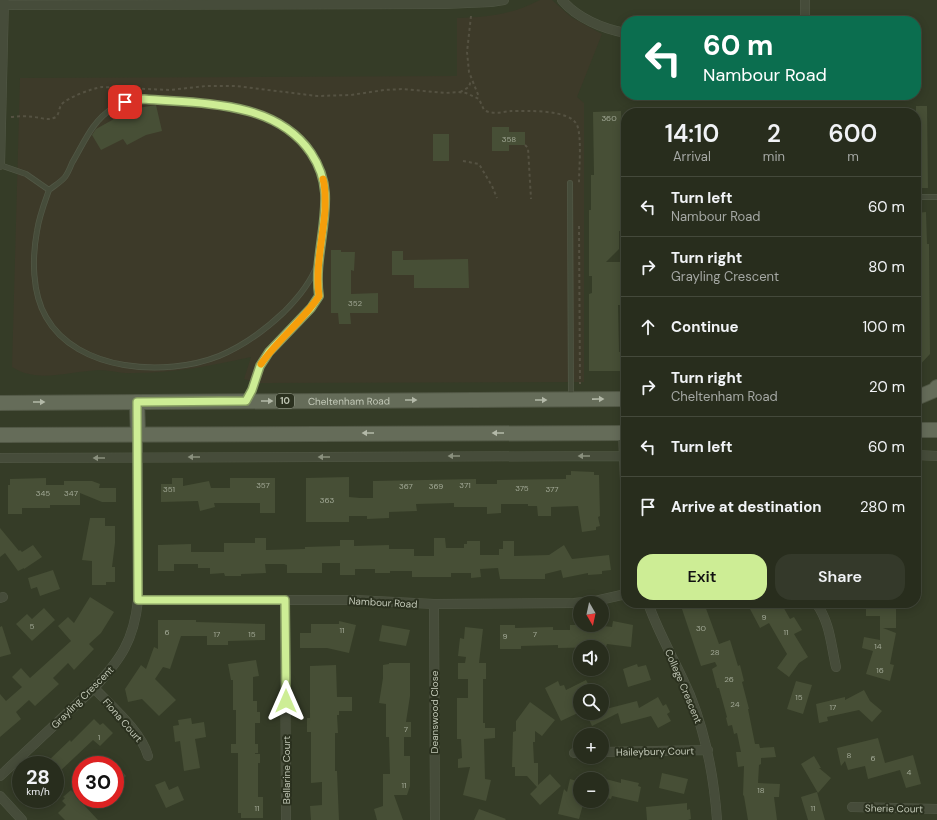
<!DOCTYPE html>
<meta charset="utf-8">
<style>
:root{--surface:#282d1d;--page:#34392a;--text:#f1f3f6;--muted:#a5a8a4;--line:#44493b;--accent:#cded95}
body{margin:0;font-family:"DM Sans",sans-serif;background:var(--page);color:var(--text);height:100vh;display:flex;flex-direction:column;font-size:15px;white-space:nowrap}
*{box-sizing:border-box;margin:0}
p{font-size:13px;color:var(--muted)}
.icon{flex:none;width:22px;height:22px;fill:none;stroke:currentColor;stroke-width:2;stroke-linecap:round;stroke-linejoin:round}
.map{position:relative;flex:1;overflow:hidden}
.details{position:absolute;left:621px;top:108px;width:300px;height:500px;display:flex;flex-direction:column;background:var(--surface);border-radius:16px;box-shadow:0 2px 10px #0003,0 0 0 1px var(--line)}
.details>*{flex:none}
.hud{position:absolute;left:621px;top:16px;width:300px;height:84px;border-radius:16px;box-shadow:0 2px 10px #0003,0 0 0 1px var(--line);background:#0b6e4f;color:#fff;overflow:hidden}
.needle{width:26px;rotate:171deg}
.controls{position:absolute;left:573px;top:596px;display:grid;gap:8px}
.controls a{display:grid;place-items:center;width:36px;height:36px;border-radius:50%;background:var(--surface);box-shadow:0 2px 10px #0003,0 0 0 1px var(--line);font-size:20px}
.speed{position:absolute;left:12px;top:756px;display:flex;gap:8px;font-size:20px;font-weight:700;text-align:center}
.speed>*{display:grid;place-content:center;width:52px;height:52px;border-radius:50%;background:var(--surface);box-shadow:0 2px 10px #0003,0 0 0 1px var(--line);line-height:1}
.speed small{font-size:10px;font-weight:400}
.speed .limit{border:6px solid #d22;background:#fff;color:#111}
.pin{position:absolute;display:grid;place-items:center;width:34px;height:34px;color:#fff;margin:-17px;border-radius:8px;box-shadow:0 2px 6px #0006}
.me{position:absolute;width:44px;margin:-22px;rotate:0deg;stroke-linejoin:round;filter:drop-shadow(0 0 3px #0008)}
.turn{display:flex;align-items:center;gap:14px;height:84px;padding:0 16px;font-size:18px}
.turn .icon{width:52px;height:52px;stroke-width:2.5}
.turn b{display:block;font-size:28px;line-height:34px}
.eta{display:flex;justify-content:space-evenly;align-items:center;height:68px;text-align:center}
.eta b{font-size:24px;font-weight:600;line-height:28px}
.button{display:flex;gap:8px;margin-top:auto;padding:8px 16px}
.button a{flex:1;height:46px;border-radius:16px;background:var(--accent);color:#111;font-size:16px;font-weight:600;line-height:46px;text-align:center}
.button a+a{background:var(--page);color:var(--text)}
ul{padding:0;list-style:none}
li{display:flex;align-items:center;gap:12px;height:60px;padding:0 16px;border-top:1px solid var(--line)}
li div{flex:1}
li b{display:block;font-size:15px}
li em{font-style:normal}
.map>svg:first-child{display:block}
.green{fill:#3d3a29}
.building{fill:#474f36}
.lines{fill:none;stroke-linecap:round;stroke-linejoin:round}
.service-casing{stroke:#525846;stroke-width:6}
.minor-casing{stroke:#525846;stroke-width:10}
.primary-casing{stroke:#525846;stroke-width:16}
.path{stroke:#555242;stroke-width:2;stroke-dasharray:3 3;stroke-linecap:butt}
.service{stroke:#464c3a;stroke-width:4.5}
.minor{stroke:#464c3a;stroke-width:9}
.primary{stroke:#656c59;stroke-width:14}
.oneway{fill:#b3b9a8}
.oneway2{fill:#8a907e}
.route-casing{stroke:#859a61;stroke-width:10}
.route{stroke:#cded95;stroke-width:7}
.slow{stroke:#f59e0b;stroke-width:7}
.labels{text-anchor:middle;stroke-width:4;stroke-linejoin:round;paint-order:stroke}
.number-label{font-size:8px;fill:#a1a895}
.shield{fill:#2b311f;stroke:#949a89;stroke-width:1}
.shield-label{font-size:9px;font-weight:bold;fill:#c1c7b6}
.street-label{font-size:10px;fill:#c1c7b6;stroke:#2b311f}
</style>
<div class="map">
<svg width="937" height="820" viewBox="0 0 937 820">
<rect width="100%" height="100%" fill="#353c27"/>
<!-- green -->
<path class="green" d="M540 0H552L571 17 602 34 577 97 584 103V382L260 383 244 379 251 357C210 366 175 373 133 373 122 374 110 370 99 370 77 371 50 379 29 374 23 373 17 370 12 367L20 78 457 76V18C490 17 510 15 540 0Z"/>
<!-- building -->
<path class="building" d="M156 105 162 131 146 135 127 145 123 139 101 150 92 135 96 129 132 109Z
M916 106H927L928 188H916Z
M621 111 622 144H626V231H619V249L606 262H626V305H618L619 352H626V371H589V294L592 293V276H589V210H591V175H594L593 112Z
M492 127H509V132H525V145H509V151H492Z
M433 134H449V161H433Z
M926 212 927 244H929L930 354 916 369V213Z
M331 250H341V252H355L354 271 351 270V294L378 293V313H350L351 324H339L338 313H331Z
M392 251H403V260L468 259 469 288H414V275H392Z
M571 471 594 472V475H599L600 516 598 517 600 526 596 527V530L582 532 578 506 551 507V516H538L537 506H528V504H501V513L487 514V507H454V503L416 504 417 511 389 512V518L367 519V516H349V522H306V478L349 477V497L360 498H373V481L476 479V484H497V480L566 479V475H571Z
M46 478V485H64V481H92L100 484 99 488H116V502H102L80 493V505H50V508H22V514H8V485H10V479Z
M172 478H183V486L209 481 211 488H230V478H275V513H260V503H214L215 507 200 511 198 501 161 502V484H172Z
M90 518H105V526H115V543L112 567H115V582H106V585H92V561L82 560Z
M0 528 19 551 20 550 22 552 33 545 42 557 24 569V568L18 571 5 553 0 557Z
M255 538H266V550L305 549V547L340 546V540H354V546L389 545V549H414V556H434V538H445L446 548H464V544H467V541H480V555H499V549H503V541H514V556L549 555 564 545 572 559 609 555 611 570 602 571V574L588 575V573L563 578 561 570 545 574V579H500L498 568 480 569 481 577 471 578V573H451V577H412V571H390V573H375V569H355V575H340V563H322V573H287V565L284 564H265L266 573 241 574V576H225L224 573 210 574V568H198V564H174V571H158V545L191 544V552H224V543H255Z
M53 570 60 589 40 596 37 587 31 589 28 578Z
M90 597 114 612 101 633 89 644 94 649 74 670 68 663 53 678 59 684 35 706 29 700 16 712 21 719 0 737V694L6 701 22 687 12 677 21 668 30 678 71 641 58 626 68 617 74 623Z
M680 603H704L719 644 730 640 738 666 740 665 744 681 742 682 749 709H748L755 744H759L760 748 774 747 776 757 761 758V764L759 765 758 783 780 784 779 797H774L777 820H748L744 796 743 795 744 766 738 767 736 752H741L737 733 734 734 732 725 728 726 726 718 727 717 719 688H717L712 669 717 666 715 662 701 666Z
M760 603H781L790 619 794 617 802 630 794 634 808 657 799 663 789 677 777 668 787 654 769 623 760 628 750 609Z
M866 604 896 605V628H883L896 633 890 664 894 665 890 681 866 674 873 651 862 648 864 637 880 640V616H866Z
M44 608 55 620 32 641 16 624 27 614 32 619Z
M158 620H196V622L265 624V640L228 641V645H207V636H181L170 669 163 667 155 679 176 700 159 716 142 699 128 702 125 689 141 665 146 669 154 647 158 649Z
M339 621 356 625 349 653 327 648H300V633H311V624H339Z
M613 621 633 625 631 647 607 644 606 647 558 648V645L521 646V649H500V625H515V628L553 627V630H570V625H595L612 627Z
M382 625 410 630 406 646 379 641Z
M2 626 11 654 0 657V627Z
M465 627 483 629 479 663H486V679H483V723H485V728H495V738L484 739 485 779 491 780 486 801 463 795 470 767 458 768V759L462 758 461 739H457V698H468V679H458V663H465L466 657 458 656 460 638 464 639Z
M256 660 259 676 253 677V701H257V712H260V723H255V744H258V753H255V754H260V763H258V797H263V818H241V813H238V753H231V744H236V710H233V680H231L228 664Z
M389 663H410V696L406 722H411V737H404V756H410V786L407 795H394L403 820H377L374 809 383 806V774H390L389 737H386V704L379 703 383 678V665L389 664Z
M637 664 638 667 646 665 651 680 628 687 623 669Z
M336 665 337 697H352V711H339V715H337L338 733H335V771H337L339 820H311L310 806 322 805V782L311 783V732H307V718H310V666Z
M586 680 592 691H580V712L561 721 545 688 558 681 560 686 564 685 566 690Z
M796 681 812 685 803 714 787 709Z
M864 690 870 701 882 711 872 722 859 710 827 717 828 721 819 723 816 704 845 697V700Z
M658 697 663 706 666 704 670 712 667 714 671 721 658 728 651 716 621 724 618 713 592 726 586 713H602V710L637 701 639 708Z
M530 702 555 720 542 736 535 731V742H533L534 763H538V785L550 774 561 786 540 805 530 794 537 787 527 776H515V767H512L513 732 516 731V721Z
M191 718 192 724 204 722 206 737 195 739 200 768 184 771 180 741 175 742 173 726 179 725 178 720Z
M94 719 100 725 103 723 113 733 100 746 93 740 58 773 55 770V765H50L47 762 70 740 71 742Z
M878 738 885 763 913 755 921 784 906 788 900 770 868 779 865 766 848 770 845 761 841 766 837 748Z
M814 756 821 768H819L831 778 818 793 801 764Z
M115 764 126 776 115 786Z
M662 773 688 779 684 794 659 788Z
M602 778 621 783V779L639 783 638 786 641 787 638 802 612 796 611 799 602 797Z
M570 779 580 782V801H584L579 819 558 814 564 789 567 792Z
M165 781 169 790 178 786 184 800 166 808 155 785Z
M71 790 85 804 84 805 98 820H65L58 813 66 805 62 801 65 798 63 797Z
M817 792 825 820H808L801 797Z
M687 803V810L690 809 691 819 688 820H647L646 807Z
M479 809 506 819 505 820H474Z"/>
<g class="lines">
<!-- service casing -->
<g class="service-casing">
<path id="service" d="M0 165 26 174 49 190C54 186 61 182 65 177 68 173 70 168 72 163 84 143 92 121 113 108 133 95 158 100 181 102 232 107 303 113 321 172 334 214 312 255 319 296 303 321 278 339 261 364 254 374 253 388 248 399
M570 183 571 397
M49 190C44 204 39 217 37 231 32 258 32 293 46 317 77 372 166 377 219 356 243 346 265 330 284 312 297 299 311 282 317 265
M916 197H937"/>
</g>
<!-- minor casing -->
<g class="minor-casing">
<path id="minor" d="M562 0C577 18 603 29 626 33
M805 0V21
M4 5 444 4 491 2 504 0
M0 165 4 0
M623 433 626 505
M916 455 937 456
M0 458 626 456
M0 598 3 597
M138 600H355L434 604 574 603 595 601 626 594
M285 600 286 820
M648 603C659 635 677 664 690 695 706 735 714 777 717 820
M816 603C830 622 831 645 836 667
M434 604 435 820
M94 688C112 707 141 731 148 756
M602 752 708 750
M574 753H580
M0 776 94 688C121 659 134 640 138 600V434
M0 796 22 820
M852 807 937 809"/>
</g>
<!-- primary casing -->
<g class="primary-casing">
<g id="primary">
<path d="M916 398 935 390 937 387"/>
<path d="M137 402 138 434"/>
<path id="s1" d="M0 403 626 399"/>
<path d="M916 430H937"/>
<path d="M0 435 626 433"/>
</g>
</g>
<!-- path -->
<path class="path" d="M471 16 467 52 469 72 479 97
M460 92 469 87 471 80
M11 117C19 116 27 116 34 117 43 118 48 121 56 117 59 114 59 109 61 105 66 98 93 88 102 87L170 90 206 86H236L317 96 351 95 384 90 403 89 445 93 458 92 466 93 479 99 484 110C492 115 502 112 511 111 526 111 570 109 577 125 582 137 579 169 579 183
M525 145 528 148 531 199
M463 161 479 164 492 186 497 198
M579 226 580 384"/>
<!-- service -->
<use href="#service" class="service"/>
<!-- minor -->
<use href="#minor" class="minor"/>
<!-- primary -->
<use href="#primary" class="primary"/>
</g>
<!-- one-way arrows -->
<defs><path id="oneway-solid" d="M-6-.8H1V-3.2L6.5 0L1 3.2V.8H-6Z"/></defs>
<g class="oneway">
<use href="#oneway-solid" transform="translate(598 399) rotate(-1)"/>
<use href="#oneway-solid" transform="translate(411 400)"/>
<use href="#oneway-solid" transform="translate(541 400)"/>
<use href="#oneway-solid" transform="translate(267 401)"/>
<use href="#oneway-solid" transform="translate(39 402)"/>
<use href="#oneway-solid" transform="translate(368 433) rotate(180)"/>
<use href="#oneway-solid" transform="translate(498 433) rotate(180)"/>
</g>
<g class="oneway2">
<use href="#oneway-solid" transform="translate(454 456) rotate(180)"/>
<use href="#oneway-solid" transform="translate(584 456) rotate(180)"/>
<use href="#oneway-solid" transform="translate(194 457) rotate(180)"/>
<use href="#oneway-solid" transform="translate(324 457) rotate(180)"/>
<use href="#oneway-solid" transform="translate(99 458) rotate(180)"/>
</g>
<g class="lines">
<!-- route casing -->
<g class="route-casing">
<path id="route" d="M125 102 135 100 144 99C201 104 275 100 311 153 319 165 324 179 325 193 327 227 314 262 319 296L311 308 269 352 260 366 252 390 246 401 137 402 138 600H285L286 701"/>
</g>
<!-- route -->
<use href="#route" class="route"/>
<!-- slow -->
<path class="slow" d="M261 364C278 339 303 321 319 296 315 268 323 238 325 210 325 200 326 189 323 179"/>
</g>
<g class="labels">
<!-- number labels -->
<g class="number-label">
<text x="609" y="121">360</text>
<text x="509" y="142">358</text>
<text x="355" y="306">352</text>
<text x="263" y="488">357</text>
<text x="465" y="488">371</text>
<text x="406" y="489">367</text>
<text x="436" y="489">369</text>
<text x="522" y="491">375</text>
<text x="169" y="492">351</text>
<text x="552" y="492">377</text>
<text x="43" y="496">345</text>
<text x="71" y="496">347</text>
<text x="327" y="503">363</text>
<text x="764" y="620">9</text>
<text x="32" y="629">5</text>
<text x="701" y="631">30</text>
<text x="342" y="633">11</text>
<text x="167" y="635">6</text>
<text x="786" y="635">11</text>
<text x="217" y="637">17</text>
<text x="252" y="637">15</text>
<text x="535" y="637">7</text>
<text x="505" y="639">9</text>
<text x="878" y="649">14</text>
<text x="715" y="655">28</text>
<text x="880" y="673">16</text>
<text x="729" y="682">26</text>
<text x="799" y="700">15</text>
<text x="735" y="707">24</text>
<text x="833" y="710">17</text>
<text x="406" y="732">7</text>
<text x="99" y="740">1</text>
<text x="849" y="758">8</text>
<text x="873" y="761">6</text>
<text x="909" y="775">4</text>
<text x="404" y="788">11</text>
<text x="761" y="793">18</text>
<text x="257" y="811">11</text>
<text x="813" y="811">11</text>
</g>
<!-- shield labels -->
<rect class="shield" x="276" y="394" width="18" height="14" rx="3"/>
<g class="shield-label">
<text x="285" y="404">10</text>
</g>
<!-- street labels -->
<g class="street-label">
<text dy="4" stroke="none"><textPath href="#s1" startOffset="349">Cheltenham Road</textPath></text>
<text transform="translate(383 602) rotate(3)" y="4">Nambour Road</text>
<text transform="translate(684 686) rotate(67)" y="4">College Crescent</text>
<text transform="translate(82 697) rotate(-45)" y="4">Grayling Crescent</text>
<text transform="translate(434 712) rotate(-90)" y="4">Deanswood Close</text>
<text transform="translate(123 720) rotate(49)" y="4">Fiona Court</text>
<text transform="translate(655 751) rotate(-1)" y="4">Haileybury Court</text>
<text transform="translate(286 770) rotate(-90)" y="4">Bellarine Court</text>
<text transform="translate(894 808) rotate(1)" y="4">Sherie Court</text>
</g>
</g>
</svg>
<div class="controls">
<a><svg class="needle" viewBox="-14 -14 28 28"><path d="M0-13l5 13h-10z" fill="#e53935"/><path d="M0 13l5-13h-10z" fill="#a5a8a4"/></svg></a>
<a><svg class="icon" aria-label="sound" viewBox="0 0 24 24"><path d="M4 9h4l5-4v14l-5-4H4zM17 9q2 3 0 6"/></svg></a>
<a><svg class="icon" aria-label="search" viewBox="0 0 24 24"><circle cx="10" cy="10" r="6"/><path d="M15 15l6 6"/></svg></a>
<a>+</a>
<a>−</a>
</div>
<div class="speed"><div>28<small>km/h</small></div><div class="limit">30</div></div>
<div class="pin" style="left:125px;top:102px;background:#d93025"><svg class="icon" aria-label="arrive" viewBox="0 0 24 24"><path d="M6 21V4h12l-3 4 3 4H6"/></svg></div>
<svg class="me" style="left:286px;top:701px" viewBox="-20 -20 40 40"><path d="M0-17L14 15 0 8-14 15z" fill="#cded95" stroke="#fff" stroke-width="4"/></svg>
<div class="hud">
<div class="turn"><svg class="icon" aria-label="left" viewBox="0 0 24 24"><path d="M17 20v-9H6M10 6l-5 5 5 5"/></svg><div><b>60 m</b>Nambour Road</div></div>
</div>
<section class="details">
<div class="eta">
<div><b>14:10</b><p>Arrival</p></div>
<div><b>2</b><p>min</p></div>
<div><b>600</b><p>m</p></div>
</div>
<ul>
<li><svg class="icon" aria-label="left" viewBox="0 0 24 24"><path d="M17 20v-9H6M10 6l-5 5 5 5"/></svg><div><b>Turn left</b><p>Nambour Road</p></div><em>60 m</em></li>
<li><svg class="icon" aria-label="right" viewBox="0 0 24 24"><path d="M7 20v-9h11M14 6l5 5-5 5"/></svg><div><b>Turn right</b><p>Grayling Crescent</p></div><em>80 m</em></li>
<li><svg class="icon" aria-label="ahead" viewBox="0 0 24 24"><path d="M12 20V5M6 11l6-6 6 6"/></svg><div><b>Continue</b></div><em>100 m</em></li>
<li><svg class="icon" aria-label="right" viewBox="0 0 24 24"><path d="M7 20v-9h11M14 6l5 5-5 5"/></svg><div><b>Turn right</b><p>Cheltenham Road</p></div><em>20 m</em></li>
<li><svg class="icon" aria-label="left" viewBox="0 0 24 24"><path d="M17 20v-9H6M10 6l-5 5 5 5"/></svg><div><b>Turn left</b></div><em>60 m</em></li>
<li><svg class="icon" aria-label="arrive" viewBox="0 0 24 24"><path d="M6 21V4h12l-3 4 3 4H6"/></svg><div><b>Arrive at destination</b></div><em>280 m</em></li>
</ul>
<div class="button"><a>Exit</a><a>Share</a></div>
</section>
</div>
